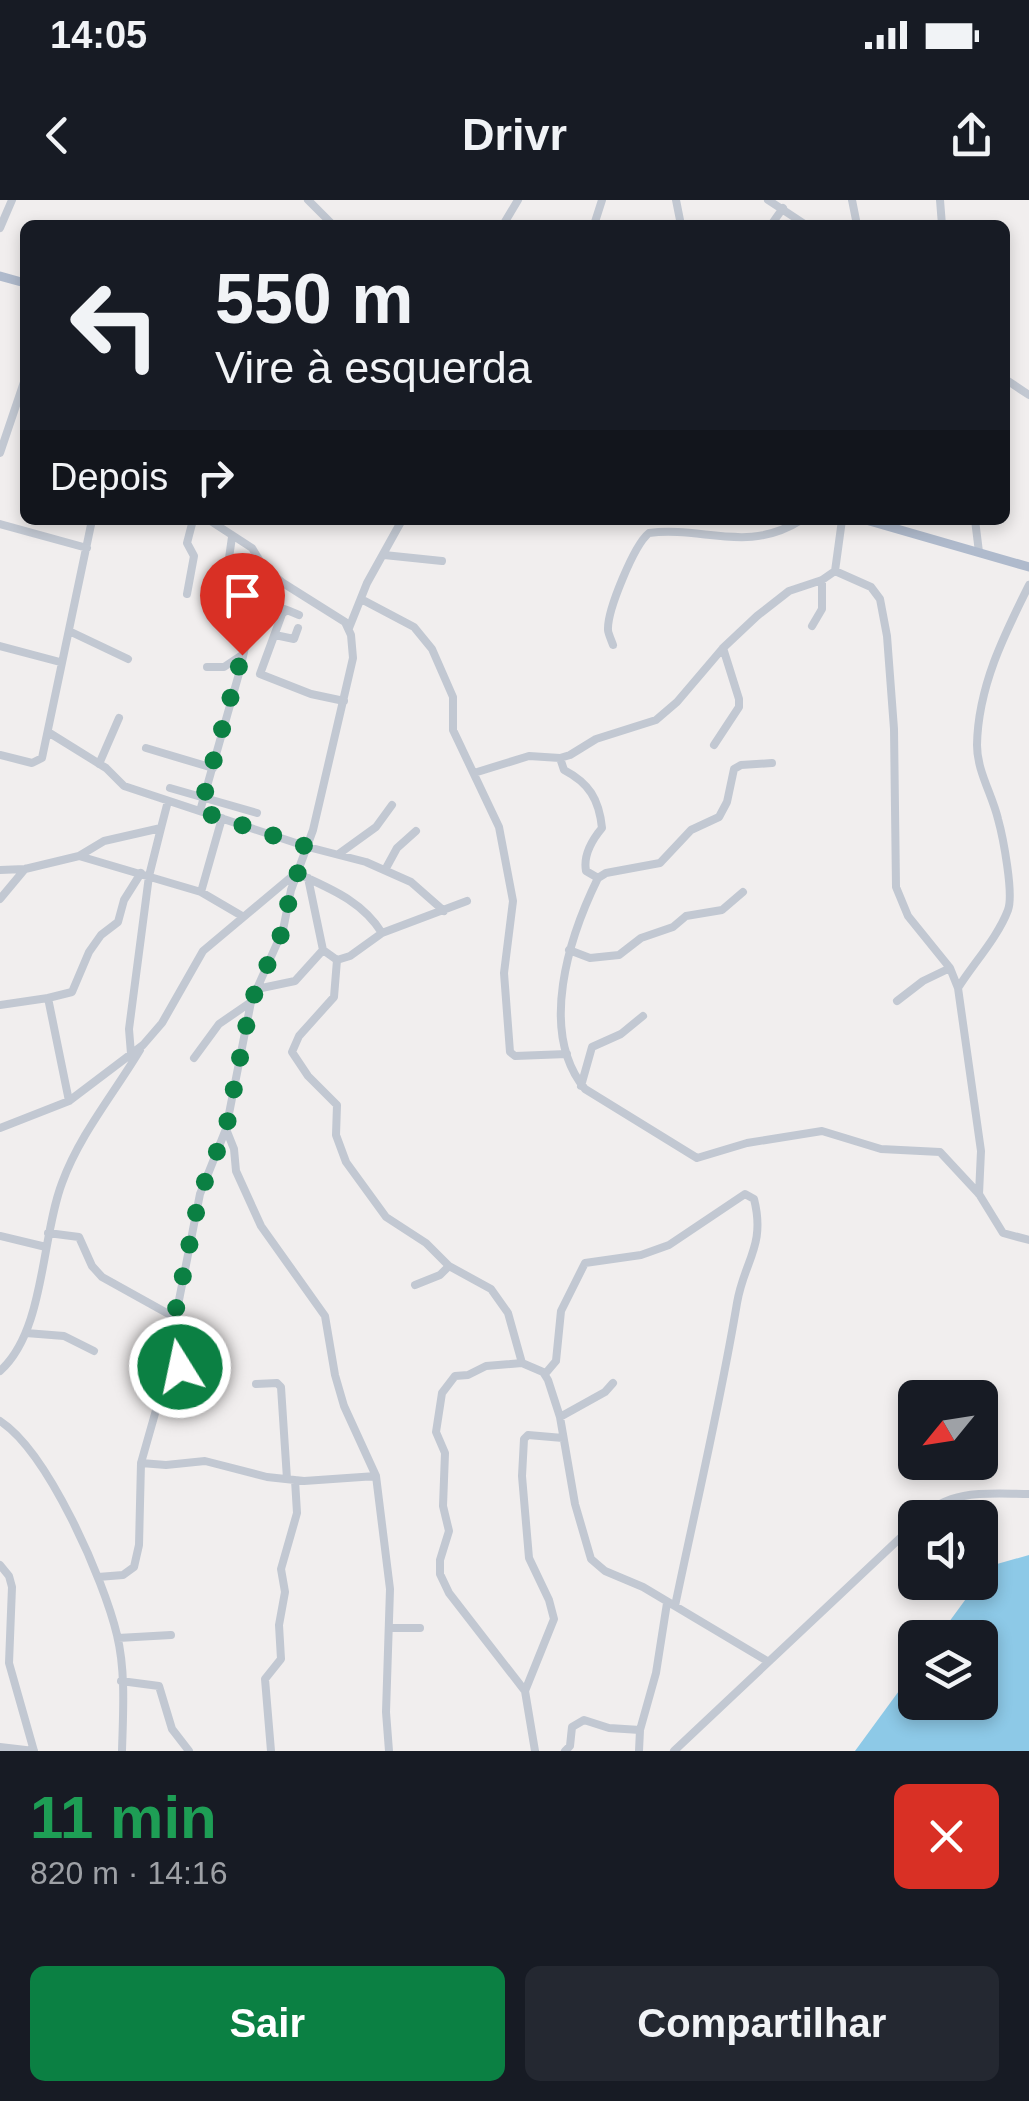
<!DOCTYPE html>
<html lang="pt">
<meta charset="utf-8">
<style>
:root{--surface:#171b24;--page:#242831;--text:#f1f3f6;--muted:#9ea1a6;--accent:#0b8043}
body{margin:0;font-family:Arial,sans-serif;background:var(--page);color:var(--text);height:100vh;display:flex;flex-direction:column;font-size:38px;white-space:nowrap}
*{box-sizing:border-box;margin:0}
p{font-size:32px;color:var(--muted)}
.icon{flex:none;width:55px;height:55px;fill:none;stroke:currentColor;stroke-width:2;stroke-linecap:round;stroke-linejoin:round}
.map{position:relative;height:1551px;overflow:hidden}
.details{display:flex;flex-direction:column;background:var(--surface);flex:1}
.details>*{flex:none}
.banner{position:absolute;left:20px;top:20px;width:990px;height:305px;border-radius:15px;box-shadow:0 5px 15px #0003;background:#171b24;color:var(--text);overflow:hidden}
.needle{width:65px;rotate:240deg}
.tools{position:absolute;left:898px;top:1180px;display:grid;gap:20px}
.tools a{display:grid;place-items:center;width:100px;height:100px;border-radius:15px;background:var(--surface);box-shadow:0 5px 15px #0003;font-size:50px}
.pin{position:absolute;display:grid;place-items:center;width:85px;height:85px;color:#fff;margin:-102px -42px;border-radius:50% 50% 50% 0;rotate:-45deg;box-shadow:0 0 10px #0007}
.pin .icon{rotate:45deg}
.me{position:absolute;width:110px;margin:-55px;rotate:350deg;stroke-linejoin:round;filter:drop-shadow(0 0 8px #0008)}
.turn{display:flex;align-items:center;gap:35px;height:210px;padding:0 30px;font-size:45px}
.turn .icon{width:130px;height:130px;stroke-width:2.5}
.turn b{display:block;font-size:70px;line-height:85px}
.then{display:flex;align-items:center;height:95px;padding:0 30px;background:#0003;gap:20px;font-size:38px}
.round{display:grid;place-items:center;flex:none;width:105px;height:105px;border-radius:15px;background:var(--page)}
.headline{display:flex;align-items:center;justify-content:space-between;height:170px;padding:0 30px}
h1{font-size:60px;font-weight:700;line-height:75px;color:#1e9e55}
.primary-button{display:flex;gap:20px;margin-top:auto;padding:20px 30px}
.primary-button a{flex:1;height:115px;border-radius:15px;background:var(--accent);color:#fff;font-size:40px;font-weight:700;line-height:115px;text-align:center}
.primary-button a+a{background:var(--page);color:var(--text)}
.status{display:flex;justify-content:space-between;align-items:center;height:70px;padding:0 50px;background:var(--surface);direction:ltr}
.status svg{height:28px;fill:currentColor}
header{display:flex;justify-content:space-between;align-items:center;height:130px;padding:0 30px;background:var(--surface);font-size:45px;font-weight:700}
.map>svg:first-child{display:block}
.water{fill:#8dc9e7}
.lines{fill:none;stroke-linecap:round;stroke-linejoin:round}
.minor{stroke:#c2c8d2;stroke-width:8}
.major{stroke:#afbacc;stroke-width:9}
.route{stroke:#0b8043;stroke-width:18;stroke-dasharray:0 32.4}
</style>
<div class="status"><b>14:05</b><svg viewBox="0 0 49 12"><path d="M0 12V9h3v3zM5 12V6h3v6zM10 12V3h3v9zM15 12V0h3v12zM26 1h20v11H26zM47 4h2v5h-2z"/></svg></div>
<header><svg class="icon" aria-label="back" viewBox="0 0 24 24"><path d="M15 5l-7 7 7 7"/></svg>Drivr<svg class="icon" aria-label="share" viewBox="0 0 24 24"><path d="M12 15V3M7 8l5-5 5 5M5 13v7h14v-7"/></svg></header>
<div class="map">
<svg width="1029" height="1551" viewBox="0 0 1029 1551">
<rect width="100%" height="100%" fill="#f1eeee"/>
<!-- water -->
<path class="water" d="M1029 1355V1551H855L915 1469V1502H980V1438L938 1437 990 1366Z"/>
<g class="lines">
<!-- minor -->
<path class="minor" d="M308 0 333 25
M676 0 681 25
M768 0 806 25
M852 0 857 25
M940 0 942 25
M503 25 518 0
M594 25 602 0
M771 25 783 8
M0 28 12 0
M1005 179 1029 195
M0 253 25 179
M975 320 979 352
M0 324 87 348
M384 355 442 361
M228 365 232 337
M835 371 871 387 880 399 887 436 894 529 896 687 908 716 950 768 958 788
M187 394 194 356 187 343 193 320
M254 398 287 410
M361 399 414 427 432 449 453 497V530L499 627 513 701 504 773 510 852 515 856 567 854
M299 415 287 410 282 414 260 474 311 494 344 501
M812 426 822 409V380
M349 428 367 383 402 320
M69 431 128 459
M275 435 294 439 298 428
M613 445C612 442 608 433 608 430 607 411 634 345 649 333 703 326 747 354 801 320
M0 446 60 462
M207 467H224L242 455
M48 532 106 568 124 586 308 647 366 662 411 682 444 711
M714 545 739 507V499L723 448
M146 548 213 568
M0 555 32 563 42 558 92 320
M560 558 564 570C589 583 599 599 602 628 592 640 583 655 586 671L598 678
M772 563 741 565 734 569 727 602 719 617 691 630 660 663 606 673 598 678C569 737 538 832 585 889L697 958 747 943 822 931 881 949 940 952 979 994 1003 1033 1029 1040
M99 564 119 518
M474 573 529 556 560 558 570 555 596 539 656 520 677 502 723 448 757 416 789 391 822 380 835 371 842 320
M170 588 257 613
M200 611 240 470 263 366
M161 628 168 601
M340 653 376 627 392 605
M79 656 104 641 161 628 149 676 129 829 131 854
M0 670 25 669 79 656 201 692 242 716
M385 670 397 648 416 631
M305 677C336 691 364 704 382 733
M308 678 323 750 337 760 350 756 382 733 467 701
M201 692 222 618
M0 699 25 669
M569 750 590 758 619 755 641 738 673 727 686 716 722 710 743 692
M337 760 334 797 299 836 292 852 308 876 337 905 336 935 346 962 386 1017 426 1043 449 1066 491 1089 508 1113 522 1163 543 1172 548 1180 560 1217 575 1304 591 1359 605 1371 643 1387 767 1461
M257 789 295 781 323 750
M48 798 72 792 89 752 101 735 118 722 124 700 141 673
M897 801 923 781 950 768
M0 805 48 798 69 901
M194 858 219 824 251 802
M581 886 592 847 621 834 643 816
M0 928 69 901 143 845 162 823 203 751 296 673
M226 929 234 949 236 971 261 1026 325 1116 335 1175 344 1206 376 1276 390 1389 386 1512 389 1551
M979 994 981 951 958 788C973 764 998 737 1008 710 1014 694 1003 637 998 619 992 594 977 571 977 545 978 487 1004 435 1029 385
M48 1033 79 1037 92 1066 102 1077 174 1117
M0 1036 46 1047
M415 1085 440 1075 449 1066
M26 1133 64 1136 94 1151
M167 1152 208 1203
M522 1163 486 1166 468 1175 455 1176 442 1193 436 1232 445 1253 443 1306 449 1331 440 1360V1374L449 1393 525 1491 535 1551
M0 1171C45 1131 41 1038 62 983 80 934 113 895 140 850
M545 1174 556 1161 561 1111 585 1063 641 1055 669 1045 745 994 754 999C766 1046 744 1061 737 1103 720 1205 696 1305 675 1406
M256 1184 277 1183 281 1187 287 1279
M560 1217 605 1192 613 1183
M0 1221C48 1252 104 1380 117 1435 126 1472 123 1514 122 1551
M141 1263 166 1265 205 1261 267 1277 304 1281 376 1276
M921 1318C951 1288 990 1294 1029 1294
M0 1365 9 1376 12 1387 9 1463 34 1551
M98 1377 123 1375 134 1367 139 1345 141 1263 160 1196 200 994 226 929 251 802 283 730 291 690 313 630 353 458 351 435 345 422 283 383 263 366 252 348 209 320
M389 1428H420
M118 1438 171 1435
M121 1481 159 1486 172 1529 189 1551
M525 1491 554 1419 549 1400 529 1358 522 1276 524 1239 528 1235 563 1238
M0 1547 34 1551
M271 1551 265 1479 281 1459 279 1425 285 1392 281 1369 297 1313 295 1280
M565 1551 570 1546 572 1527 584 1520 609 1528 640 1530
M639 1551 640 1530 656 1473 667 1403
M674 1551 915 1324"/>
<!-- major -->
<path class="major" d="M0 76 25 83
M866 320 1029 367"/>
</g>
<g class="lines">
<!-- route -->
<path class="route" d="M180 1167 167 1152 200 994 226 929 251 802 283 730 291 690 308 647 200 611 242 455"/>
</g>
</svg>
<div class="tools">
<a><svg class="needle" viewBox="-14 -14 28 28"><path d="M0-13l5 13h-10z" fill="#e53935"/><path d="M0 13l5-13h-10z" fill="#9ea1a6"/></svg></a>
<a><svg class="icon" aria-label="sound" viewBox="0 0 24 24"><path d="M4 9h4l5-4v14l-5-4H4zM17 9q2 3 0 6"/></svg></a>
<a><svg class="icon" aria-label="layers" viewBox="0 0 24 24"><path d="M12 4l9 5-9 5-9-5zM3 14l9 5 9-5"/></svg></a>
</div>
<div class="pin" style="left:242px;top:455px;background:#d93025"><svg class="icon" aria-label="arrive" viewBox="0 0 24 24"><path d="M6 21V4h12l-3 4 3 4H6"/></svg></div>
<svg class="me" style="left:180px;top:1167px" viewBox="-20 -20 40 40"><circle r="17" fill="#0b8043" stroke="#fff" stroke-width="3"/><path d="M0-11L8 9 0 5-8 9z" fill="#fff"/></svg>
<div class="banner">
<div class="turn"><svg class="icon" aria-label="left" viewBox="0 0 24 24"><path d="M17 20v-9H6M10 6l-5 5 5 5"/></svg><div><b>550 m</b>Vire à esquerda</div></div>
<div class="then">Depois<svg class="icon" aria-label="right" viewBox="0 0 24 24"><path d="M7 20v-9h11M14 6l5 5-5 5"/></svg></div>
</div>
</div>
<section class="details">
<div class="headline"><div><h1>11 min</h1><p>820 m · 14:16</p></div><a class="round" style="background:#d93025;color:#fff"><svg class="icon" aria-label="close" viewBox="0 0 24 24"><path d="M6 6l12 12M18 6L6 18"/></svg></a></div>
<div class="primary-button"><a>Sair</a><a>Compartilhar</a></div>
</section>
